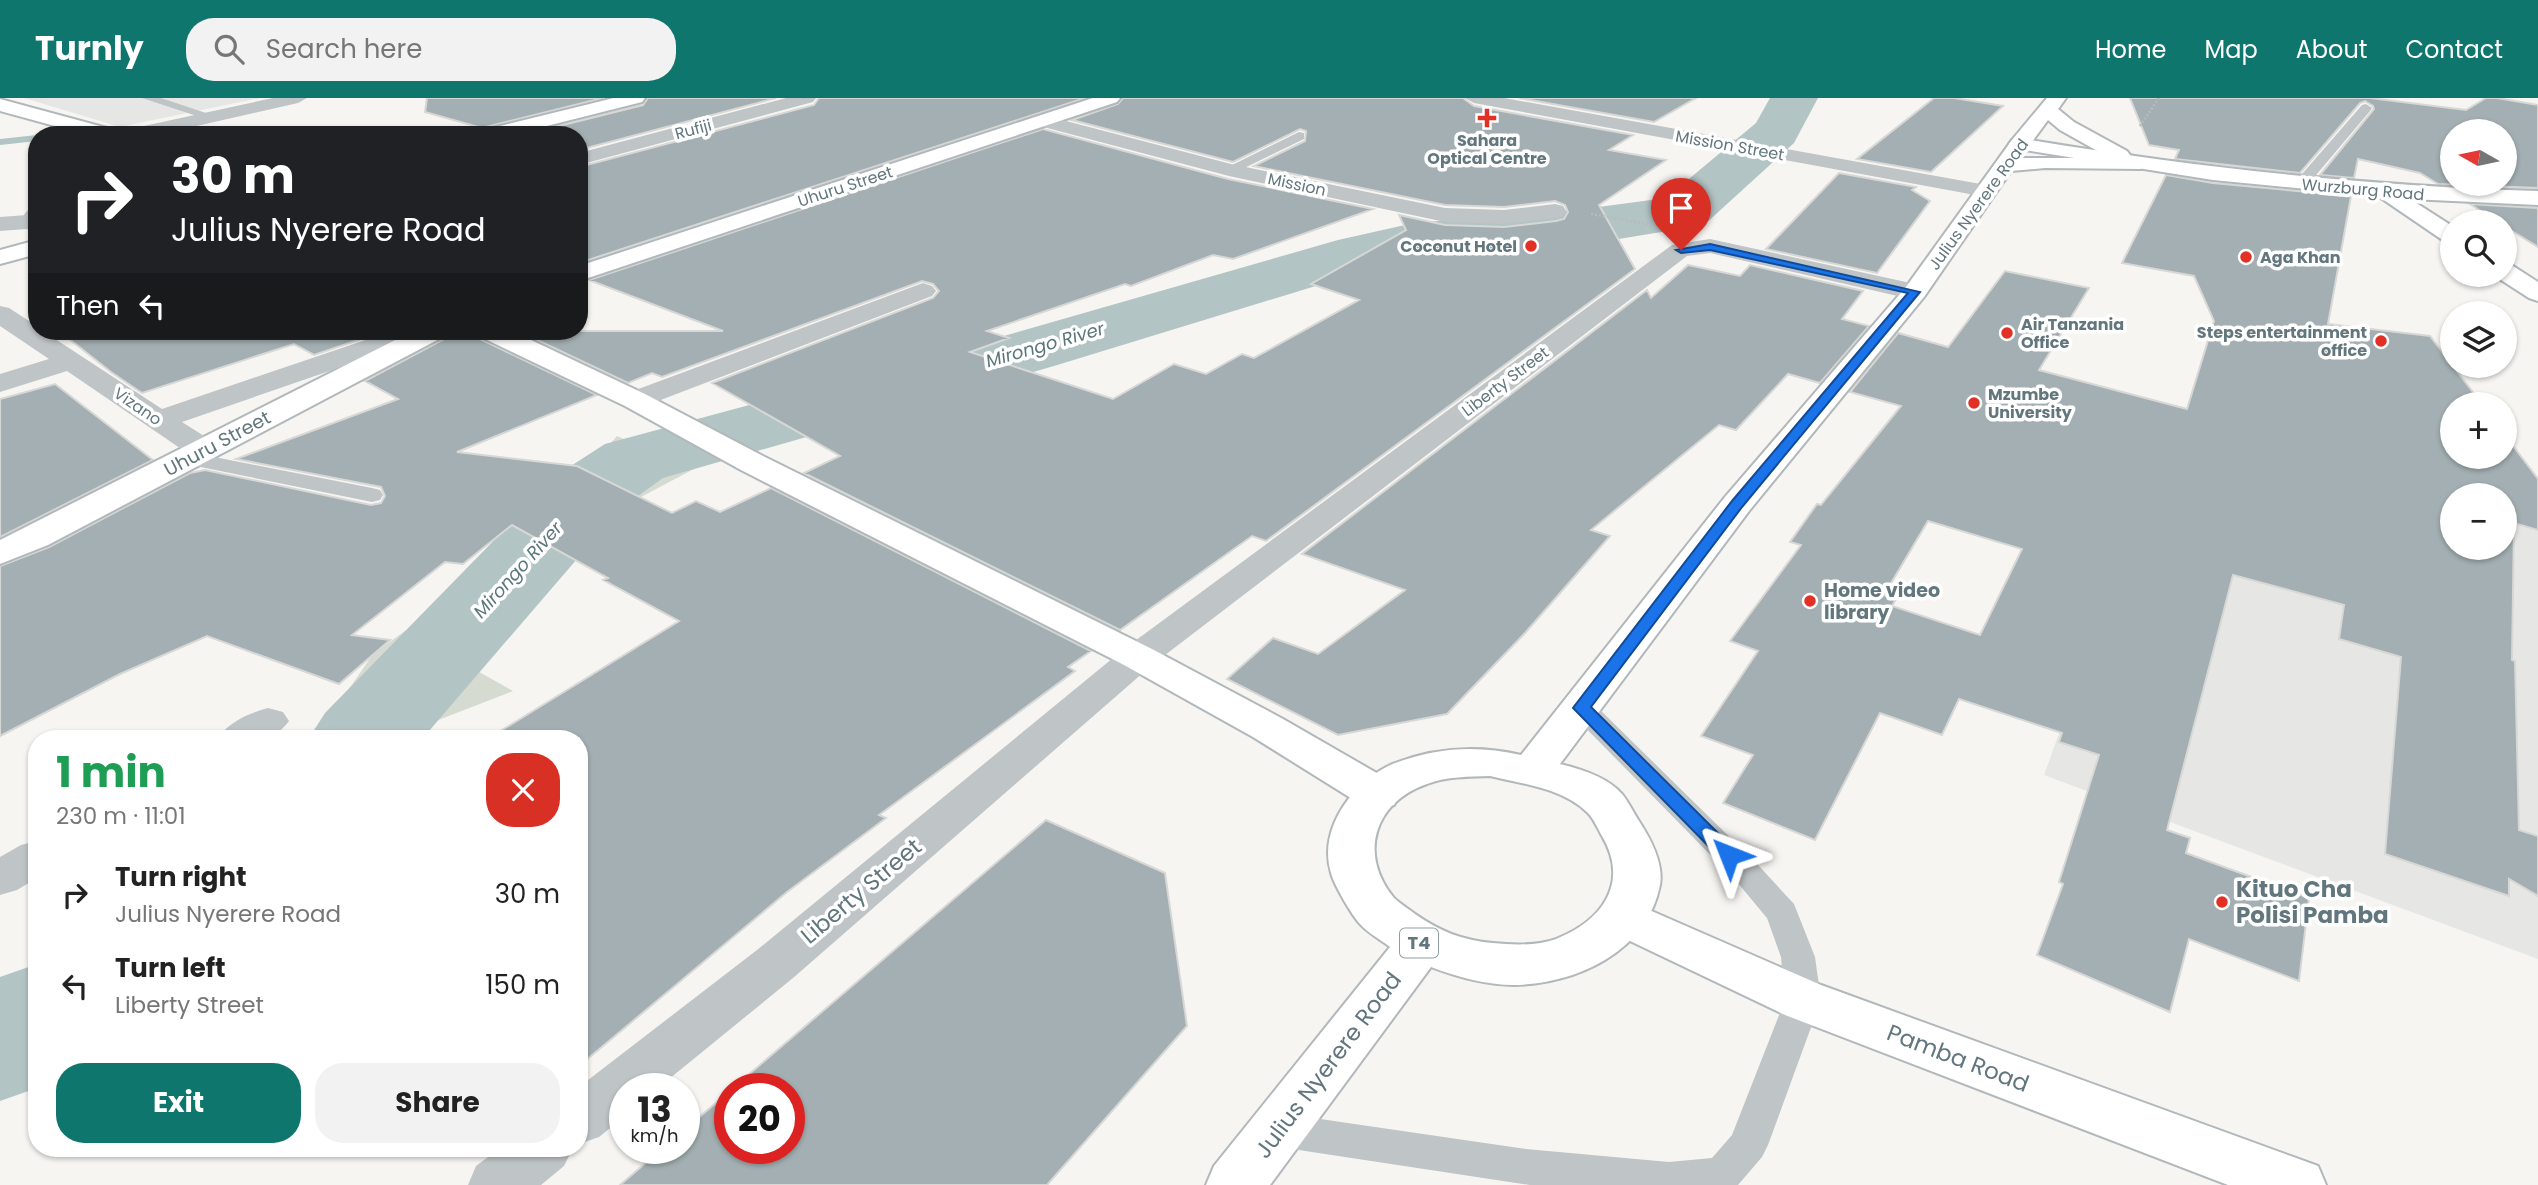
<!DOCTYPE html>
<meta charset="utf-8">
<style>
:root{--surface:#fff;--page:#f2f2f2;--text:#222;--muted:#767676;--accent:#0f766e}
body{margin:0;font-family:Poppins,sans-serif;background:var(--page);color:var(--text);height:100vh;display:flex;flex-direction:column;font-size:26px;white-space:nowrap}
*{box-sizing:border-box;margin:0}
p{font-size:23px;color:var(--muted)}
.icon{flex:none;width:38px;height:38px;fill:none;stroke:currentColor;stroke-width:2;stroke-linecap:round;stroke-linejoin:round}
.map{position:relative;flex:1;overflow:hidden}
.details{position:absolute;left:28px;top:632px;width:560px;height:427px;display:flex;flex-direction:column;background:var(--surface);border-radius:28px;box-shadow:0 2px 5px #0004}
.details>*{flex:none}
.banner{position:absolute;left:28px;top:28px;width:560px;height:214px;border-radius:28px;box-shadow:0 2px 5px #0004;background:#202124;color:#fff;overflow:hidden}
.needle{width:46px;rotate:279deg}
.buttons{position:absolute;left:2440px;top:21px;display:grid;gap:14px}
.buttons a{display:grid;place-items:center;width:77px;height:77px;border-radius:50%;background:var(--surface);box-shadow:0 2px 5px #0004;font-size:35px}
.speed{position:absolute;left:609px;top:975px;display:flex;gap:14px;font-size:35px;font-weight:700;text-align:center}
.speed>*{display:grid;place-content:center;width:91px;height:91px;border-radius:50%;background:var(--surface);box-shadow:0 2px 5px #0004;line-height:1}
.speed small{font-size:18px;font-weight:400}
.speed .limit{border:10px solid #d22;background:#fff;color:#111}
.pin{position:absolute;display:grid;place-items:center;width:60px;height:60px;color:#fff;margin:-72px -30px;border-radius:50% 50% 50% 0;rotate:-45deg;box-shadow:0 0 7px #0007}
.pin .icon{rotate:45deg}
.me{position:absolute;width:77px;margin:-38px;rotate:315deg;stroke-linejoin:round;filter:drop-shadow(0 0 5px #0008)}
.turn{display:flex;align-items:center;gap:24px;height:147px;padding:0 28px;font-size:32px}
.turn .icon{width:91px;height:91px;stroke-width:2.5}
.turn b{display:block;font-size:49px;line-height:60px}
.then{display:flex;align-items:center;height:66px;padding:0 28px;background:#0003;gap:14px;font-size:26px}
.round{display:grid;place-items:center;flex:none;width:74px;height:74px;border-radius:28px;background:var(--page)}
.head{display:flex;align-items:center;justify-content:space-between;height:119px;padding:0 28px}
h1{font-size:42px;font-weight:700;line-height:52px;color:#1e9e55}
.action{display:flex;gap:14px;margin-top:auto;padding:14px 28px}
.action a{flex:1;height:80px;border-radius:28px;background:var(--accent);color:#fff;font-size:28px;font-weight:700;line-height:80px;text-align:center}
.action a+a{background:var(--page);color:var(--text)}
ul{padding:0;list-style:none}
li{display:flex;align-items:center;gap:21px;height:91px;padding:0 28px}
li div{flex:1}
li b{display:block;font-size:26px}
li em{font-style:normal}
header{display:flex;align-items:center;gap:42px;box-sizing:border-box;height:98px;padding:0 35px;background:var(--accent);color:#fff}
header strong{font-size:33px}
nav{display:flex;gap:38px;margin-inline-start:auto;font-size:24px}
.search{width:490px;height:63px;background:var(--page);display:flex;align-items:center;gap:18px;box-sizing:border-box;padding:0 24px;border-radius:28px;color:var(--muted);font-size:26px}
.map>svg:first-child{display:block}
.built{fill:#e6e7e5}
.green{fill:#d6dbd1}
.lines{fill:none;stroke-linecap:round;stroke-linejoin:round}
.stream{fill:#b3c4c5;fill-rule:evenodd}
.river{fill:#b3c4c5;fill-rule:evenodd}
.building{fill:#a3afb2;stroke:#d7d7d5;stroke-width:2;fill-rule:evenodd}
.secondary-casing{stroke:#b1b8bb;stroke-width:4}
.highway-casing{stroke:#b2b7b9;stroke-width:4}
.path{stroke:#b7bbbd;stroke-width:2.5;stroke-dasharray:2 2;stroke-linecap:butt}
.lane{fill:#bfc4c6;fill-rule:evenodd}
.street{fill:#bfc4c6;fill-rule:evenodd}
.secondary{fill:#fff;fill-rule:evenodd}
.highway{fill:#fff;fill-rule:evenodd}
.route{fill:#1a73e8;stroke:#114b97;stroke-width:2}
.poi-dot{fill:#e33025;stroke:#fff;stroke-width:2.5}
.labels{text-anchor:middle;stroke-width:7;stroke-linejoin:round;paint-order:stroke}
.far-street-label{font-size:16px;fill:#61767d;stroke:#fff}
.far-poi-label{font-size:16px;font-weight:bold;fill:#61767d;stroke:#fff;text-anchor:start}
.far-water-label{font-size:18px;font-style:italic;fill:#5b7679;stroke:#fff}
.shield{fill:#fff;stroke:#909fa4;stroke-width:2}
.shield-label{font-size:18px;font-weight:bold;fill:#61767d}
.street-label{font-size:19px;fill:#61767d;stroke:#fff}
.poi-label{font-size:19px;font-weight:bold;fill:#61767d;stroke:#fff;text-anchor:start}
.near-poi-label{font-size:23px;font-weight:bold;fill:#61767d;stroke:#fff;text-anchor:start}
.near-street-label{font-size:23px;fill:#61767d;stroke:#fff}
</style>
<header>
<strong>Turnly</strong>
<div class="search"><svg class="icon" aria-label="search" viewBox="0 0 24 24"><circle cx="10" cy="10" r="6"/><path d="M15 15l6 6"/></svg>Search here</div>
<nav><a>Home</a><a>Map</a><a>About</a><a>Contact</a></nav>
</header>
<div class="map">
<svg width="2538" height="1087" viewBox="0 0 2538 1087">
<rect width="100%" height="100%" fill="#f6f5f2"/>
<!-- built -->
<path class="built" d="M24 0H260L120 29Z
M2168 334 2452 450H2504V410L2538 418V861L2044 677Z"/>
<!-- green -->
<path class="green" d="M617 338 694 371 567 438 533 493 463 565 513 593 392 640H315L373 556 477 481 571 390Z"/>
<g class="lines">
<!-- stream -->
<path class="stream" d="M86 31 97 37H62Z
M37 37V43L0 47V41Z"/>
<!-- river -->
<path class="river" d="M1770 0H1818L1794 45 1704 127 1576 148 1414 161 1358 175 1054 268 663 380 620 411 423 640H309L325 615 560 375 605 346 1004 238 1338 142 1414 125 1576 112 1666 100 1756 25Z
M37 866V990L0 1003V879Z"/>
</g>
<!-- building -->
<path class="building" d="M427 0H603L482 30 425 14Z
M648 0H776L579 52V37H523L643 7Z
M819 0H1085L579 165V69L814 7Z
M1123 0H1463L1474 8 1633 37 1609 52 1666 62 1599 107 1635 171 1266 443 1252 438 1120 532 804 375 840 358 712 285 933 200 939 193 933 186 922 183 662 279 652 275 628 285 518 233H723L589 182 1043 31 1228 81 1373 111 1233 161 1213 157 1131 188 1125 186 987 233 1009 240 970 254 1113 301 1174 266 1206 276 1242 256 1254 260 1359 202 1311 186 1406 132 1399 117 1445 127 1504 129 1556 123 1564 121 1568 114 1565 107 1555 103 1504 109 1445 107 1254 68 1305 43 1306 33 1300 31 1233 64 1072 22 1118 6Z
M1519 0H1696L1654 24Z
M1934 0H1954L2003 8 1931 74 1857 61Z
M2130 0H2370L2466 12 2486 0H2497L2538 7V90L2438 86 2420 75 2358 61 2354 80 2320 77 2374 11 2373 8 2365 3 2360 5 2300 75 2175 61 2179 52 2149 47ZM2452 33H2504V86H2452Z
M1839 75 1916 89 1912 92 1930 103 1877 175 1766 151Z
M2166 77 2213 85 2351 98 2328 226 2430 238 2482 306H2452V359H2504V336L2538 381V432L2514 425 2512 562 2515 563 2519 732 2538 738V798L2509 781V798L2385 756 2401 559 2339 541 2344 507 2233 477 2167 732 2190 740 2186 755 2309 800 2299 883 2189 841 2170 914 2037 857 2063 786 2059 784 2099 657 2059 644 2062 635 1959 601 1942 637 1880 615 1815 742 1723 705 1753 657 1701 638 1758 553 1730 543 1801 447 1790 444 1817 406 1821 407 1901 308 1850 294 1898 235 1948 249 2005 173 2089 190 2039 272 2187 311 2214 223 2194 178 2122 165ZM2452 397H2504V450H2452ZM1928 423 2022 451 1980 537 1892 508 1896 501 1884 497Z
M2470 106 2538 110V149L2504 128V124H2498Z
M1688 167 1740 178 1750 167 1863 193 1842 221 1869 228 1820 285 1788 276 1736 332 1719 327 1591 432 1610 438 1525 535 1447 616 1338 637 1227 581 1273 540 1318 556 1405 492 1302 456 1647 192 1651 200Z
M59 233H385L314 257 294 246 142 295 111 274Z
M449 233H475L480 241 597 297 457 354 577 368 672 415 696 403 720 414 771 390 1091 553 1068 569 1075 573 879 717 886 720 787 794 579 968V640H489L679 523 603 482 608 480 512 427 463 466 445 464 352 537 390 542 339 586 207 538 120 576 0 638V468L49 449 190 375 205 372 371 407 381 405 385 398 381 389 236 361 398 301 365 283 444 241Z
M55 286 153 362 0 439V301Z
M1046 722 1165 775 1187 928 1047 1087H620L663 1050H684V1032L730 993V1050H789V990H733Z"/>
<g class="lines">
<!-- secondary casing -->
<g class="secondary-casing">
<path id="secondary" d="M614 0H645L642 4 511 37H477L480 33Z
M1093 0H1120L1117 4 579 183V168Z
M0 1 118 33 121 37H88L0 13Z
M2019 40C2191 69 2363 88 2538 93V107L2410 101 2452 128V145L2444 143 2378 98 2213 82 2012 50 2009 46 2012 42Z
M37 142V156L0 166V152Z
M2504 166 2513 168 2538 184V203L2529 200 2495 178 2504 177Z
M413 233H446L443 239 48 447 0 466V442Z
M478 233H512L645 296 763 358 1152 551 1283 621 1394 685 1400 696 1394 707 1378 711 1362 707 1253 639 1124 567 741 372 625 308 481 239Z
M1624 801 1821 887 2318 1068 2326 1087H2228L1785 917 1607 832 1600 819 1607 806Z"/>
</g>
<!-- highway casing -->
<g class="highway-casing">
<path id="highway" d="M2047 0H2066L2058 11 2074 24 2127 53 2130 57 2128 61 2141 63 2144 67 2141 71 2045 70 2011 73 1924 199 1749 413 1560 666C1581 671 1607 679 1622 696 1628 703 1633 714 1639 723 1650 740 1664 765 1660 787 1647 854 1576 886 1514 887 1486 887 1457 879 1431 869L1270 1087H1206L1214 1068 1390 849C1381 842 1368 835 1360 826 1352 817 1334 787 1331 775 1317 730 1355 681 1395 665 1438 649 1478 647 1521 657L1725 399 1906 189 2012 42ZM2048 22 2060 32 2110 60H2020ZM1490 678C1523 686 1563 690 1588 715 1594 721 1598 731 1602 738 1630 785 1602 823 1556 841 1537 848 1513 847 1493 845 1462 842 1441 834 1415 816 1409 811 1400 806 1394 800 1358 757 1374 704 1427 686 1447 678 1469 679 1490 678Z"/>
</g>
<!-- path -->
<path class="path" d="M2140 28 2159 0
M1591 116 1648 126"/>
<!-- lane -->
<path class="lane" d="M142 0H161L218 19 212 23Z
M2366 6 2372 10 2370 13 2306 89H2296L2294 86 2296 83 2362 7Z
M1299 34 1304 35V41L1234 75H1224L1222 72Z
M37 106V122L32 127H22L19 124C24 117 29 108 37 106Z
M189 354 372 390 380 392 383 397 380 402 372 404 181 365 178 360 181 355Z
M1582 601 1592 604 1759 768 1794 806 1815 859 1821 902 1768 1047 1762 1059 1738 1087H1530L1279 1049 1265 1044 1260 1032 1265 1020 1279 1015 1526 1051 1669 1064 1712 1060 1732 1037 1785 902 1781 859 1767 820 1737 784 1572 616 1568 610 1572 604Z"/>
<!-- street -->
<path class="street" d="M273 0H307L298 5 157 37H120L130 31Z
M786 0H816L813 4 579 67V55Z
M1465 0H1504L1986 87 1994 88 1997 93 1994 98 1986 99 1474 5Z
M1043 17 1231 66 1445 110 1504 112 1555 106 1563 108 1566 113 1563 118 1555 120 1504 126 1445 124 1229 78 1036 27 1033 23Z
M27 117 37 120V134L26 131 0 133V119Z
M1710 141 1915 186 1924 189 1928 194 1924 199 1915 202 1710 155 1687 158 1152 567 793 880 658 990H625V1018L599 1039 579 1046V989L757 852 1124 551 1672 147Z
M923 185 932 188 936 193 932 198 645 308 635 311 625 308 620 302 625 296Z
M0 208 9 210 37 228V233H43L162 311 392 233H431L428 239 182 324 215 345 220 352 215 359 204 361 193 359 67 273 0 294V276L49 261 0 228Z
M268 610 283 614 289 623C273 646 243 642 218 640 229 624 249 615 268 610Z
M37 743V780L17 792 0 797V759L21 747Z
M500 1050H573L564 1068 541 1087H468L476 1068Z"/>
<!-- secondary -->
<use href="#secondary" class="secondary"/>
<!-- highway -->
<use href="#highway" class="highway"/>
</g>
<!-- route -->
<path class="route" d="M1710 146 1920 194 1742 409 1591 609 1736 753 1739 757 1736 762H1722L1573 610 1732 403 1908 195 1710 152 1681 155 1676 152Z"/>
<!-- markers -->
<g class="poi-dot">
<path d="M1483.5 9.5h7v7h7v7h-7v7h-7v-7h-7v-7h7z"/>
<circle cx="1531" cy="148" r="7"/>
<circle cx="2246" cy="159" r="7"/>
<circle cx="2007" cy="235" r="7"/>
<circle cx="2381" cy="243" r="7"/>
<circle cx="1974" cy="305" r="7"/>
<circle cx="1810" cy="503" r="7"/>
<circle cx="2222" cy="804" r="7"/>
</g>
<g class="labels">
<!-- far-street labels -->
<g class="far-street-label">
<text transform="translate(693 31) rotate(-15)" y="6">Rufiji</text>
<text transform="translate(1730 47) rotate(10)" y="6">Mission Street</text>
<text transform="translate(1297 86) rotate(12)" y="6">Mission</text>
<text transform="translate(845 88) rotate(-18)" y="6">Uhuru Street</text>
<text transform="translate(2363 91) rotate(5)" y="6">Wurzburg Road</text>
<text transform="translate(1978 106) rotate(-54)" y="6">Julius Nyerere Road</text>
<text transform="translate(1505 283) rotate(-37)" y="6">Liberty Street</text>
<text transform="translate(138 308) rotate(34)" y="6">Vizano</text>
</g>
<!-- far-poi labels -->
<g class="far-poi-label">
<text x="1487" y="48" text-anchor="middle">Sahara<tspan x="1487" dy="18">Optical Centre</tspan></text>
<text x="1517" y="154" text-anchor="end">Coconut Hotel</text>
<text x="2260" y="165">Aga Khan</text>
<text x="2021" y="232">Air Tanzania<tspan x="2021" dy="18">Office</tspan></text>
<text x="2367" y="240" text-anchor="end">Steps entertainment<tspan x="2367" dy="18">office</tspan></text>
<text x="1988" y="302">Mzumbe<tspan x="1988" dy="18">University</tspan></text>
</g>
<!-- far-water labels -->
<g class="far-water-label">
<text transform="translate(1045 247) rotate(-16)" y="6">Mirongo River</text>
<text transform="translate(518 472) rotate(-48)" y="6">Mirongo River</text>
</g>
<!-- shield labels -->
<rect class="shield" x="1400" y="830.5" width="38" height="29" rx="5"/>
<g class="shield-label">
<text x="1419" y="851">T4</text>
</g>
<!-- street labels -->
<g class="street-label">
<text transform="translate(217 345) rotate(-28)" y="7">Uhuru Street</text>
</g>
<!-- poi labels -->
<g class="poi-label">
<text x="1824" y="499">Home video<tspan x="1824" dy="22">library</tspan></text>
</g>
<!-- near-poi labels -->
<g class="near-poi-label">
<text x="2236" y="799">Kituo Cha<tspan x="2236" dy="26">Polisi Pamba</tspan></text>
</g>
<!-- near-street labels -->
<g class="near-street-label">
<text transform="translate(861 793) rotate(-40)" y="8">Liberty Street</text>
<text transform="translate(1958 960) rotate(21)" y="8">Pamba Road</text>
<text transform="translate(1328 967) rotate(-53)" y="8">Julius Nyerere Road</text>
</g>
</g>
</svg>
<div class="buttons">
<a><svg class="needle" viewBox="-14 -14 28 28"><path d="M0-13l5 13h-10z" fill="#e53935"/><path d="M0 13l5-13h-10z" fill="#767676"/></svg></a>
<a><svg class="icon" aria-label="search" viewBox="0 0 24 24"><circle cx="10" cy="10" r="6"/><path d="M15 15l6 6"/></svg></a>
<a><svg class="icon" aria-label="layers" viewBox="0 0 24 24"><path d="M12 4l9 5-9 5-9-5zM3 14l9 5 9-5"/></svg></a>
<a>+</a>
<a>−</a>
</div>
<div class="speed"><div>13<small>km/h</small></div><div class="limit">20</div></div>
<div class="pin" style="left:1681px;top:152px;background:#d93025"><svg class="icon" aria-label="arrive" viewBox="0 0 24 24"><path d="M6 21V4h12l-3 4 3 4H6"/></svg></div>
<svg class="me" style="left:1729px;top:757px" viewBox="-20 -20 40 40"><path d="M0-17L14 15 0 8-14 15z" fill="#1a73e8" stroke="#fff" stroke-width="4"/></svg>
<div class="banner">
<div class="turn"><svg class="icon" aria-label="right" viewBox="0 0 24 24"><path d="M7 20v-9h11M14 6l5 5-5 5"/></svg><div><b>30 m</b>Julius Nyerere Road</div></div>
<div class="then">Then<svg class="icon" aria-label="left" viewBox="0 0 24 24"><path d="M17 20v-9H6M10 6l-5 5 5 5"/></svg></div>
</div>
<section class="details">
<div class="head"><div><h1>1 min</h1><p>230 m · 11:01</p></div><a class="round" style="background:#d93025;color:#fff"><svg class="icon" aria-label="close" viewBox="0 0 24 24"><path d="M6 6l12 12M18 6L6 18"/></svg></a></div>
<ul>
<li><svg class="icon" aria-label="right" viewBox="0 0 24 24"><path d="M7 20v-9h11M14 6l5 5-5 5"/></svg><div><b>Turn right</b><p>Julius Nyerere Road</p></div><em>30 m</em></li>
<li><svg class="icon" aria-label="left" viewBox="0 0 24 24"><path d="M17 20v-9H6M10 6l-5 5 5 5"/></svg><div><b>Turn left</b><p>Liberty Street</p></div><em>150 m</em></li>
</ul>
<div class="action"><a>Exit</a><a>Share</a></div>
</section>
</div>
